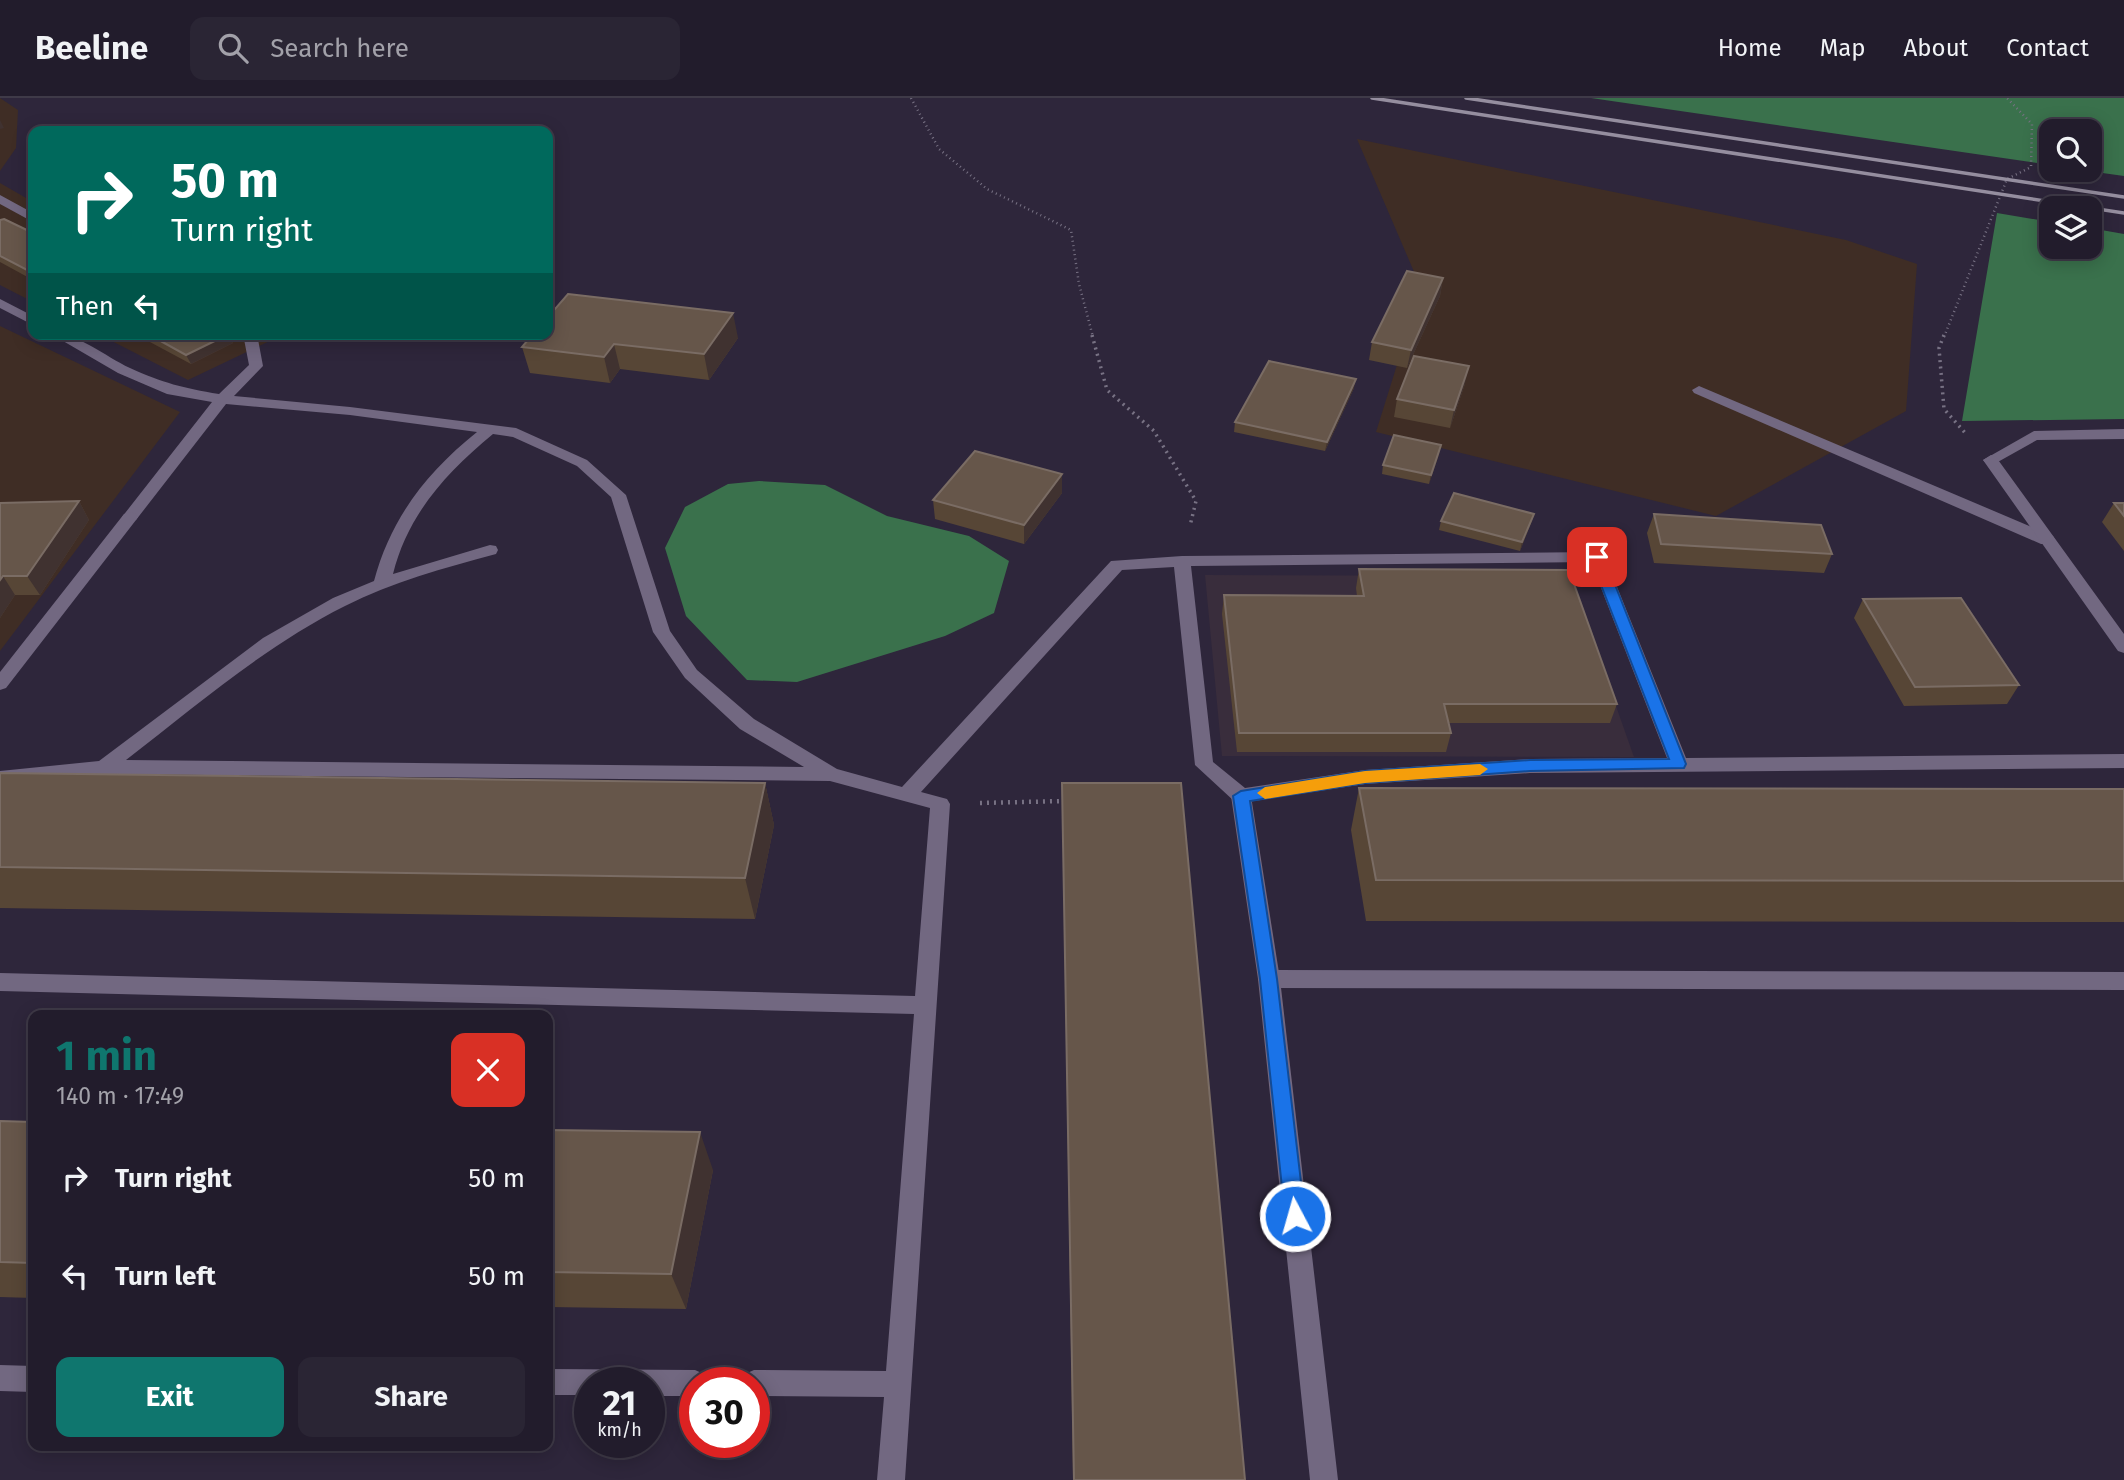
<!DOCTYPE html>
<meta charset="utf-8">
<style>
:root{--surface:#221c2c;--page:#2a2534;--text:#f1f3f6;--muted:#a2a1a9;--line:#3f3a48;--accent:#0f766e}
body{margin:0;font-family:"Fira Sans",sans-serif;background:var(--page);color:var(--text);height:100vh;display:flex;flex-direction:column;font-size:26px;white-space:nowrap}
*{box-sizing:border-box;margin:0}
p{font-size:23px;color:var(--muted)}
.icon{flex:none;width:38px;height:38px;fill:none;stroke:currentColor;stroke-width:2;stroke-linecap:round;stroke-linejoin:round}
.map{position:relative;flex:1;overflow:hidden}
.side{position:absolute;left:28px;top:912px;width:525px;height:441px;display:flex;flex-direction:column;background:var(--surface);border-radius:14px;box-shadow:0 4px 18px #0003,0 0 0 2px var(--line)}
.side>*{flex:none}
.top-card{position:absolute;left:28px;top:28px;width:525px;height:214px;border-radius:14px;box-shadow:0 4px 18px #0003,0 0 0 2px var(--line);background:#00695c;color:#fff;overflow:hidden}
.controls{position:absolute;left:2039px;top:21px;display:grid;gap:14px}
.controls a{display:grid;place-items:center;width:63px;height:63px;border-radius:14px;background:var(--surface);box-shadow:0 4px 18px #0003,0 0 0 2px var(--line);font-size:35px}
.speed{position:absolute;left:574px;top:1269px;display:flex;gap:14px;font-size:35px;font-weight:700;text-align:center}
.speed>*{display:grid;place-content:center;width:91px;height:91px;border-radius:50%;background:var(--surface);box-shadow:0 4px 18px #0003,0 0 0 2px var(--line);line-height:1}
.speed small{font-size:18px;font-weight:400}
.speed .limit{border:10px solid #d22;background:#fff;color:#111}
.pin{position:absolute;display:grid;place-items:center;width:60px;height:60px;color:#fff;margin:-30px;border-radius:14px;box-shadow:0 4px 10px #0006}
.me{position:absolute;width:77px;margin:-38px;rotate:354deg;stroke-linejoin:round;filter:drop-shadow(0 0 5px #0008)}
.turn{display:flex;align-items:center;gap:24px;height:147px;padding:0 28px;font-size:32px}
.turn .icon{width:91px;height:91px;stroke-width:2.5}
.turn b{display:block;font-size:49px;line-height:60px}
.then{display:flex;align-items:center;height:66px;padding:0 28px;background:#0003;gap:14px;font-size:26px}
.round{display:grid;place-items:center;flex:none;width:74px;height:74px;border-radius:14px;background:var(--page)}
.head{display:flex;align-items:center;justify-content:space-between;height:119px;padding:0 28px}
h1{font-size:42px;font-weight:700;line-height:52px;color:var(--accent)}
.primary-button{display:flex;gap:14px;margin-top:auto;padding:14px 28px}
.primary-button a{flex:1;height:80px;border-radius:14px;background:var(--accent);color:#fff;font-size:28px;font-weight:700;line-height:80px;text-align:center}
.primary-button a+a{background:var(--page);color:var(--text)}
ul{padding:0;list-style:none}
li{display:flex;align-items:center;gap:21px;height:98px;padding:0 28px}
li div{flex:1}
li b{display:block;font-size:26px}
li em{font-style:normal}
header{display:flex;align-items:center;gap:42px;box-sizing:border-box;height:98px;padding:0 35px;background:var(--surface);border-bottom:2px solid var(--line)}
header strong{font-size:33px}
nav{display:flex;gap:38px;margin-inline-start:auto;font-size:24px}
.search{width:490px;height:63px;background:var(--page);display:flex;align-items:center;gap:18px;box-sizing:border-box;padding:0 24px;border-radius:14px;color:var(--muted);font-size:26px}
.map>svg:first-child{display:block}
.commercial{fill:#392d3c}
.industrial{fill:#3f2d25}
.forest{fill:#3a714c}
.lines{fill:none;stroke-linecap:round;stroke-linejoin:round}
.path-far2{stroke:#787284;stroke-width:2.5;stroke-dasharray:1 3.5;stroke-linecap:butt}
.path-far1{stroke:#787284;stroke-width:3.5;stroke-dasharray:2 4.5;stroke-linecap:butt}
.path{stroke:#787284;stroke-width:4.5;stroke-dasharray:2 5;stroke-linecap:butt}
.service{fill:#726881;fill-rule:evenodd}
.minor{fill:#726881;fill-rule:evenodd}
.rail{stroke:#958e9f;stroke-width:3.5}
.wall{fill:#574636}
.shaded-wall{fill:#403230}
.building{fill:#66564a;stroke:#7a6c64;stroke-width:2}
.route{fill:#1a73e8;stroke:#114b97;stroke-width:2}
.slow{fill:#f59e0b}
</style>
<header>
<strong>Beeline</strong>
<div class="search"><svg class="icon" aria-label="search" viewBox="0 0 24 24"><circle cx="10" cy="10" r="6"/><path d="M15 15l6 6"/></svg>Search here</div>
<nav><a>Home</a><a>Map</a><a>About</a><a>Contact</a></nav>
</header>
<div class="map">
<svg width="2124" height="1382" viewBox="0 0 2124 1382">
<rect width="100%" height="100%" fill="#2e263b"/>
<!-- commercial -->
<path class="commercial" d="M1205 477 1570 478 1634 659 1222 658Z"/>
<!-- industrial -->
<path class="industrial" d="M0 0 18 12 16 50 0 73Z
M1357 41 1846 142 1917 166 1906 313 1716 418 1376 334 1421 190Z
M0 85 33 104V204L0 187Z
M0 228 180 314 0 553Z
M98 236H284L188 282Z"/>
<!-- forest -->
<path class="forest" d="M1591 0H2124V78L2081 72H2090V33H2051V67Z
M1997 115 2051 124V149H2090V130L2124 136V321L1962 323Z
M759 383 825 387 887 418 969 438 1009 463 994 515 945 538 797 584 747 582 686 518 665 450 685 409 728 386Z"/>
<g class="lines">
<!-- path-far2 -->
<path class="path-far2" d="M911 0 939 51 987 91 1071 132 1079 186 1093 239
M1944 239 2007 81 2031 69 2032 26 2007 0"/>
<!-- path-far1 -->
<path class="path-far1" d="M1092 237 1107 292 1154 333 1196 403 1190 428
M1944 237 1939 250 1944 311 1967 337"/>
<!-- path -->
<path class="path" d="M980 705 1065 703"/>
<!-- service -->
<path class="service" d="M0 97 33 115V124L0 106Z
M0 201 33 218V227L0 210Z
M51 236C81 236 104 258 130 270 163 285 183 290 219 296L249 267 243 236H257L263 268 234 298 350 309 516 330 587 362 626 397 670 533 697 572 754 621 837 671 902 689 1111 463 1182 458 1597 454 1605 459 1686 660 2124 656V670L1530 675 1365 686 1241 705 1234 703 1195 667 1174 469 1122 472 921 694 947 701 950 706 905 1382H877L884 1299 754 1298V1284H741L745 1276 754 1272 886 1273 914 916 0 893V875L915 898 930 710 830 683 104 676 0 687V673L99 663 263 540 333 500 374 483C391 420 426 375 477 334L350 317 226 306 136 422 130 424 122 419 212 304 167 296 118 275ZM493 336 513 339 577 368 611 399 653 534 685 580 740 631 804 669 126 662C196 608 265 548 345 508 392 484 444 470 496 456L498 452 496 448 490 447 393 476C408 416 446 375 493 336ZM1591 464 1667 660 1530 661 1365 672 1245 690 1213 664 1191 468Z
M1699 288 2053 438 2055 442 2053 446H2041L1694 295 1692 292Z
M2124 331V341L2037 342 1996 365H1986L1983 362 2034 333Z
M1269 872 2124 874V892L1269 890 1261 887 1258 881 1261 875Z
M0 1267 33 1268V1294L0 1293Z
M548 1271 695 1272 704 1276 708 1284H695V1298H649V1284H590V1297H548Z"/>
<!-- minor -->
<path class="minor" d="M1991 357 1996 359 2124 536V555L2118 553 1983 362Z
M130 414 136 416 138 419 136 422 6 590 0 592V574L124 416Z
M1241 691 1248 693 1251 698 1280 881 1338 1382H1310L1258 881 1231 698 1234 693Z"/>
<!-- rail -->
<path class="rail" d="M1372 0 2124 115
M1466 0 2124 99"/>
</g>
<!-- wall -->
<path class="wall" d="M0 122 33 135V182L0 164Z
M1443 180 1440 198 1407 270 1369 262 1372 244Z
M135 236H229L233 245 191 266Z
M738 240 709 282 620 271 610 285 530 275 522 249Z
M1465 286 1450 330 1394 319 1397 301Z
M1354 290 1325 353 1234 334 1235 324Z
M1441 347 1429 386 1382 376 1383 367Z
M1062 395 1024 446 935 421 933 402Z
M79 403 89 422 40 497H15L0 520V405Z
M2114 405H2124V453L2102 424Z
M1534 416 1531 425 1520 453 1439 432 1441 423Z
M1654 416 1832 456 1824 475 1654 465 1647 435Z
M1359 471 1617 606 1610 625H1449L1451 635 1446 654H1237L1222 516 1224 497 1357 498 1356 490Z
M1863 501 2019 587 2007 606 1904 608 1854 520Z
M0 675 765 685 774 727 755 821 0 810Z
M1062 685 1245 1382H1073Z
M1359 690 2124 691V824L1366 823 1351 732Z
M0 1023 33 1024V1200L0 1199Z
M548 1032 713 1072 686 1211 548 1209Z"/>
<!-- shaded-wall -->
<path class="shaded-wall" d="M0 22 4 30 0 31Z
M1443 180 1440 198 1407 270 1411 252Z
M733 215 738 240 709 282 704 256Z
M229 236 233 245 191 266 186 257Z
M614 246 620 271 610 285 604 259Z
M1469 268 1465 286 1450 330 1454 312Z
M1356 281 1354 290 1325 353 1327 344Z
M1441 347 1439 357 1429 386 1431 377Z
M1062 376V395L1024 446V427Z
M79 403 89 422 40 497 27 478Z
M1534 416 1531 425 1520 453 1522 444Z
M3 478 15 497 0 520V482Z
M765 685 774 727 755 821 745 780Z
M700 1034 713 1072 686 1211 671 1176Z"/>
<!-- building -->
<path class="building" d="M4 121 33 135V175L0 158V122Z
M1407 173 1443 180 1411 252 1372 244Z
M568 196 733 215 704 256 614 246 604 259 522 249 533 236H548V219Z
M148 236H229L186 257Z
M1414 258 1469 268 1454 312 1397 301Z
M1269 263 1356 281 1327 344 1235 324Z
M1394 337 1441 347 1431 377 1383 367Z
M975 353 1062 376 1024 427 933 402Z
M1454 395 1534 416 1522 444 1441 423Z
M79 403 27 478H3L0 482V405Z
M2114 405H2124V418Z
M1654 416 1821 427 1832 456 1661 446Z
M1359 471 1569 472 1617 606H1444L1451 635H1239L1224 497 1364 498Z
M1961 500 2019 587 1915 589 1863 501Z
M0 675 765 685 745 780 0 769Z
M1062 685H1181L1245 1382H1074Z
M1359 690 2124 691V783L1376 782Z
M0 1023 33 1024V1165L0 1164Z
M548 1032 700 1034 671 1176 548 1174Z"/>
<!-- route -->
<path class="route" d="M1597 455 1604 459 1686 666 1684 670 1530 673 1365 685 1250 703 1277 881 1305 1118 1302 1125 1295 1127 1288 1125 1285 1118 1260 881 1233 698 1241 693 1365 673 1530 662 1669 661 1590 459Z"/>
<!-- slow -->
<path class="slow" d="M1480 666 1488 671 1480 677 1365 685 1265 701 1257 695 1265 689 1365 673Z"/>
</svg>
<div class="controls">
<a><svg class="icon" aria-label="search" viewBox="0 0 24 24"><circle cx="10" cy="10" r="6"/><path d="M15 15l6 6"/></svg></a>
<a><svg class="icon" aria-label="layers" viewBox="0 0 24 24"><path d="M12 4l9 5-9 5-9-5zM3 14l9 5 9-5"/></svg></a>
</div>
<div class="speed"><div>21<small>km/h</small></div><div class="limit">30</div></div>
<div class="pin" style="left:1597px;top:459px;background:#d93025"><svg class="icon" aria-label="arrive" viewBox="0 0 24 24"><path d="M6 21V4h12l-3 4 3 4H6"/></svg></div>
<svg class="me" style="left:1295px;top:1118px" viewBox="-20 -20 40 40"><circle r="17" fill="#1a73e8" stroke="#fff" stroke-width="3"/><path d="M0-11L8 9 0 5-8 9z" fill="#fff"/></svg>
<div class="top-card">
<div class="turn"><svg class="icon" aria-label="right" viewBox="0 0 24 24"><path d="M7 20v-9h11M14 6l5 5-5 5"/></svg><div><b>50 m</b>Turn right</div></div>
<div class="then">Then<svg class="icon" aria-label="left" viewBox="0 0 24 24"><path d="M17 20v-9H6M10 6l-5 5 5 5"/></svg></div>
</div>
<section class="side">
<div class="head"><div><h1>1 min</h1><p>140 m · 17:49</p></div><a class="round" style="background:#d93025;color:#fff"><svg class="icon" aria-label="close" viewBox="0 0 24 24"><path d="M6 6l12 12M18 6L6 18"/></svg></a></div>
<ul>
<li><svg class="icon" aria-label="right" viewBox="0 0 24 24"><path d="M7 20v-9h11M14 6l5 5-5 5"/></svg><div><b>Turn right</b></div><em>50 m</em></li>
<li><svg class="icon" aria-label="left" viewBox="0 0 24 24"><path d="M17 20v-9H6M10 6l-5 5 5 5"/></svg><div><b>Turn left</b></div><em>50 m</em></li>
</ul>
<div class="primary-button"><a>Exit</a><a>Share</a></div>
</section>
</div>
